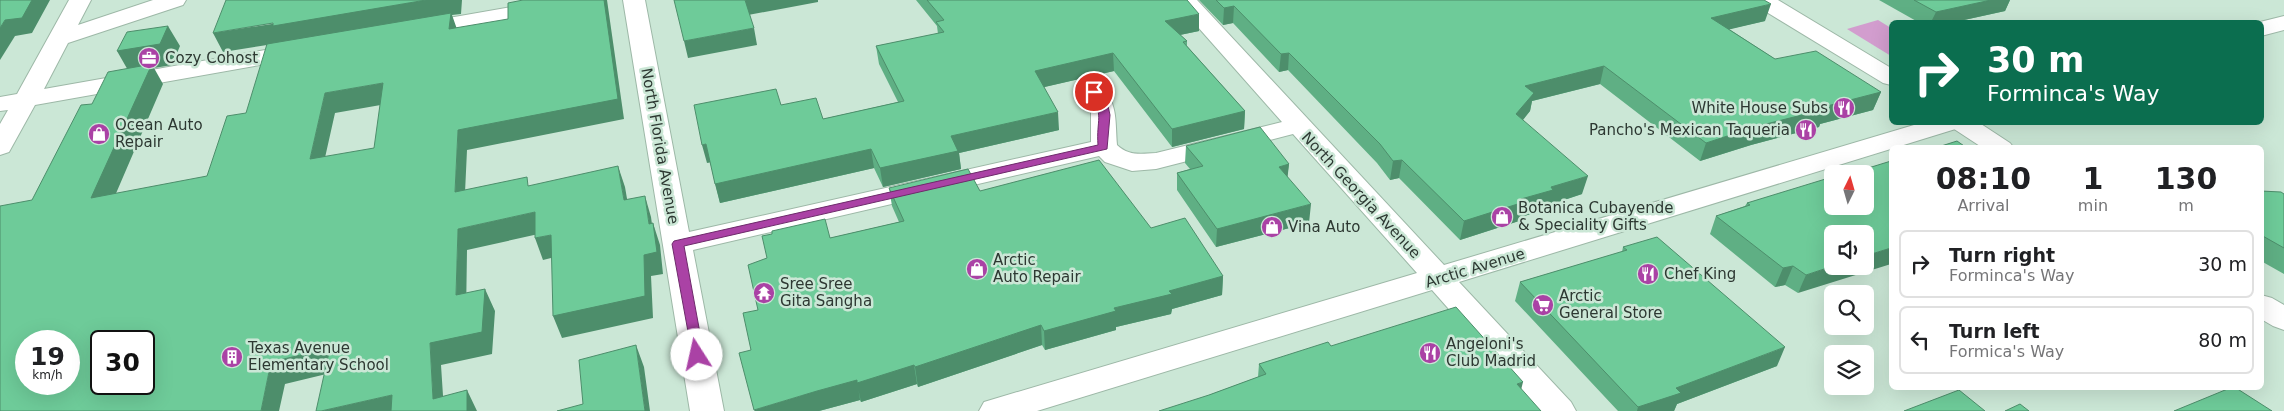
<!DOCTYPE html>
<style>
:root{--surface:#fff;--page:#f6f6f6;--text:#202124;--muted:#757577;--line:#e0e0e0}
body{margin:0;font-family:"DejaVu Sans",sans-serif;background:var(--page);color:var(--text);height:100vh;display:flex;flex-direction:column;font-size:19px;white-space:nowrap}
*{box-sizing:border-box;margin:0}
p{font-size:16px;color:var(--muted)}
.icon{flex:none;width:28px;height:28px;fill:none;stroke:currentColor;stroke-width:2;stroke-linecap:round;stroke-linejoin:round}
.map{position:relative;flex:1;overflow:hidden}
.panel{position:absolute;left:1889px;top:145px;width:375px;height:245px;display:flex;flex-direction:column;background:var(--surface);border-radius:8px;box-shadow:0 5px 20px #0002}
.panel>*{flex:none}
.guide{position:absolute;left:1889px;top:20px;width:375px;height:105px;border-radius:8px;box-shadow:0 5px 20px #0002;background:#0b6e4f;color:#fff;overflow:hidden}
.needle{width:32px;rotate:5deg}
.buttons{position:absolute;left:1824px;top:165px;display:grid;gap:10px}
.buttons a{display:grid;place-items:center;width:50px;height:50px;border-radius:8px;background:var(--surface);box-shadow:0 5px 20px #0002;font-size:25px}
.speed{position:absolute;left:15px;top:330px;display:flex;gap:10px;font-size:25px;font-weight:700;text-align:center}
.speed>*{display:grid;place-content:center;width:65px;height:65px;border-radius:50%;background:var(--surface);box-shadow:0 5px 20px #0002;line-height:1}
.speed small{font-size:12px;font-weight:400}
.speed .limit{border:2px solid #111;border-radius:8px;background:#fff;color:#111}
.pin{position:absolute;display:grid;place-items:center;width:42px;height:42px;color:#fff;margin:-21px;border:2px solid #fff;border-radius:50%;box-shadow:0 1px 5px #0007}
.me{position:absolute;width:55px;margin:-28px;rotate:350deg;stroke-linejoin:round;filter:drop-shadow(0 0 4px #0008)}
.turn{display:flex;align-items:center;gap:18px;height:105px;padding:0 15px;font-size:22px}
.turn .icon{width:65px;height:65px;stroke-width:2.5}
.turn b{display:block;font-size:35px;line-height:42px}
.eta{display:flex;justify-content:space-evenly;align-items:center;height:85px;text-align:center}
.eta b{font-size:30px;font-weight:700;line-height:35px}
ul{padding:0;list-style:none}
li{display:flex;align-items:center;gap:15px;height:68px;margin:0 10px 8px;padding:0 5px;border:2px solid var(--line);border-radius:8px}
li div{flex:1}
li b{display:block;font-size:19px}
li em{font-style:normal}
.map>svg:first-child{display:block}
.green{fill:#d29dce}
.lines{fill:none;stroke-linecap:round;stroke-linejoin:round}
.minor-casing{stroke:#9db8a7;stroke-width:2}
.major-casing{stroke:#9db8a7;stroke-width:2}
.minor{fill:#fff;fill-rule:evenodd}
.major{fill:#fff;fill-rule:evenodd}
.wall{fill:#5faf84}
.shaded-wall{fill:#4d8e6b}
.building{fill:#6ecb99;stroke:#4d8e6b;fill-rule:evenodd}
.route{fill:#aa42a5;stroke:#6e2b6b}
.labels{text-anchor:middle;stroke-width:5;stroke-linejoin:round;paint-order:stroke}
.poi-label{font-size:15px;fill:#2d3832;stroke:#cbe7d6;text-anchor:start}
.street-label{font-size:15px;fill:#2d3832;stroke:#cbe7d6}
</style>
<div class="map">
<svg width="2284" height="411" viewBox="0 0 2284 411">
<rect width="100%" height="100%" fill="#cbe7d6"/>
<!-- green -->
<path class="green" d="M1878 20 1891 28V56L1847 29Z"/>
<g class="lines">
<!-- minor casing -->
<g class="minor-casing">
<path id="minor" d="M69 0H91L78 25 153 0H186L183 5 68 43 44 89 299 44 307 46 311 51 307 56 299 58 35 105 9 152 0 155V124L8 110 0 111V97L17 94Z
M551 0H599L596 5 588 7 420 37 412 35 409 30 412 25 420 23Z
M623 0H645L689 232 1091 142V113L1082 91 1085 86 1094 84 1103 86C1118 108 1115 120 1117 145 1129 156 1140 154 1156 153L1282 122 1174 0H1197L1444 265 1924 122H1965L1962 127 1459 282 1571 402 1576 411H1539L1432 290 1037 411H979L984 402 1417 273 1293 134 1156 169 1132 171 1105 162 1099 156 693 250 724 411H690Z"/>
</g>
<!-- major casing -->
<g class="major-casing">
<path id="major" d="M1752 0H1778L1891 68V85L1883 83 1755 5Z
M2284 16V30L2261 36 2260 22Z
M1948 122H1978L2010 143 2014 148H1983L1951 127Z
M2261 295 2272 298 2284 305V330L2273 326 2261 319Z"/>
</g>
<!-- minor -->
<use href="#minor" class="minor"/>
<!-- major -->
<use href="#major" class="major"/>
</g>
<!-- wall -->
<path class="wall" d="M916 0H1187L1199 31 1180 35 1187 41V46L1245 111 1244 129 1172 147 1114 71 1044 87 1059 130 959 153 961 169 883 187 874 168 720 203 710 162 707 163 781 105 823 119 898 102 879 64 876 46 938 34 937 26Z
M1199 0H1764L1765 21 1729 29 1775 59 1881 92 1873 110 1820 124 1819 127 1751 145 1700 161 1600 84 1532 101 1530 111 1523 120 1582 194 1549 205V209L1520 217 1519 221 1460 240 1399 178 1390 180 1377 163 1288 70 1279 72 1233 23 1223 25Z
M1879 0H2010L2005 11 1955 22H1918Z
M1186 146 1289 164 1287 177 1309 223 1216 247 1177 190V173L1190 169 1185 163Z
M1865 169 1798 293 1785 285 1775 287 1710 234 1716 216 1745 206 1747 203Z
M889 188 980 191 1151 228 1223 276 1222 295 1172 309 1171 314 1116 327V330L1045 350 1042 345 918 387 917 384 861 402 860 400 819 411 751 350 758 310 830 238 899 222 892 206Z
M2261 191 2284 194V274L2261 261Z
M1623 247 1777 366 1677 404 1674 411H1618L1515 301 1520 282 1622 252Z
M1331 346 1521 389 1209 395 1258 377 1259 364Z"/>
<!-- shaded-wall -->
<path class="shaded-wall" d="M32 0H50L32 33 15 36 0 60V28L5 20Z
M426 0H462L461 14 452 15 458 32 280 43 223 52 213 33Z
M604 0H607L624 119 467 150 464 214 455 192 458 130Z
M745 0H818V2L748 15Z
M1991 0H2010L2005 11 1955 22H1931L1936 12Z
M1771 4 1765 21 1706 35 1711 18Z
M1234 6 1233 23 1223 25 1224 8Z
M1199 14V31L1165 38V21Z
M168 26 180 46 172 65 154 68 163 84 105 219 91 198 129 72 117 51Z
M754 28 757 45 688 58 684 41Z
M1113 53 1114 71 1036 89 1035 71Z
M1289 53 1288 70 1279 72 1281 54Z
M1604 66 1600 84 1532 101 1530 111 1512 133 1516 114 1525 86Z
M383 83 392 103 335 113 320 180 310 159 325 93Z
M1881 92 1873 110 1820 124 1819 127 1751 145 1700 161 1706 143 1758 126 1823 107Z
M1245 111 1244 129 1172 147V129Z
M1058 112 1059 130 959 153 961 169 883 187 880 168 951 136Z
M706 144 711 162 707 163 702 145Z
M871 149 874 168 720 203 715 184Z
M1402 160 1399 178 1390 180 1393 161Z
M1289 164 1287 182 1279 167Z
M618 166 625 187 631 222 624 200Z
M1588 176 1582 194 1549 205V209L1520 217 1519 221 1460 240 1464 221 1521 199 1551 187Z
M645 196 651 217 655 246 649 224Z
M1311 204 1309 223 1216 247 1217 229Z
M535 212 543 233 467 250 466 317 456 295 458 229Z
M653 223 660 245 663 274 651 276 653 318 562 338 553 316 644 255Z
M551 235 559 256 543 260 535 238Z
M1891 248V264L1798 293 1806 275 1833 266H1865V256Z
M1793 266 1785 285 1775 287 1783 268Z
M1223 276 1222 295 1172 309 1171 314 1116 327V330L1045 350 1044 331 1169 291Z
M485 289 495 311 492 354 441 365 444 411 433 399 430 343Z
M1041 325 1042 345 918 387 915 367Z
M636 345 644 367 650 411H645Z
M1785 347 1777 366 1677 404 1674 411H1637L1638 407 1676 388Z
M330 348 343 370 285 384 279 411H261L271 362Z
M914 365 917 384 861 402 857 383Z
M857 380 860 400 819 411H755L754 410 817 391Z
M1523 382 1518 402 1517 384Z
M467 390 477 411H467Z
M392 395 400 411H321Z"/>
<!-- building -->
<path class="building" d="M0 0H32L22 18 5 20 0 28Z
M226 0H426L273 26V23L213 33Z
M523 0H604L618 99 458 130 455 192 527 177 528 186 618 166 624 200 645 196 649 224 653 223 657 252 644 255 645 296 553 316 551 235 535 238V212L458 229 456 295 485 289 482 332 430 343 433 399 467 390V411H391L392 395 321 411H316L330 348 271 362 261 411H0V206L32 200 81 105 92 104 108 72 152 64 91 198 207 176 227 116 246 113 267 44 451 13 449 29 508 19V3ZM383 83 374 148 310 159 325 93ZM26 341H69V384H26ZM101 341H144V384H101Z
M674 0H745L754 28 684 41Z
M927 0H1187L1199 14 1165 21 1187 41 1183 42 1245 111 1172 129 1113 53 1035 71 1058 112 951 136 958 151 880 168 871 149 715 184 706 144 702 145 694 105 776 89 781 105 816 98 823 119 904 101 876 46 944 32 936 22 944 20Z
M1216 0H1764L1771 4 1711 18 1775 59 1816 51 1881 92 1823 107 1826 109 1758 126 1706 143 1604 66 1525 86 1534 93 1516 114 1588 176 1551 187 1553 190 1521 199 1524 202 1464 221 1402 160 1393 161 1380 144 1289 53 1281 54 1234 6 1224 8Z
M1914 0H1991L1936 12Z
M168 26 160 44 117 51 127 32Z
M1260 127 1289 164 1279 167 1311 204 1217 229 1177 173 1203 166 1186 146Z
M1957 141 1967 148H1935Z
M1099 160 1151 228 1185 218 1223 276 1169 291 1172 294 1114 308 1116 311 1044 331 1041 325 915 367 914 365 857 383V380L817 391 754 410 739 353 751 350 743 313 758 310 748 265 767 258 762 236 772 234V231L825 219 830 238 904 221 889 188 968 169 980 191Z
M1891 161V248L1865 256V234H1832V266H1833L1806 275 1793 266 1783 268 1716 216 1750 205 1747 203 1832 177V206H1865V174H1842L1850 172 1852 168 1865 169Z
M2261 191 2281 192 2284 194V248L2261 235Z
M1657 237 1785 347 1676 388 1681 393 1638 407 1520 282 1627 250 1623 247Z
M1456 307 1523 382 1517 384 1541 411H1159L1209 395 1266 374 1259 364 1328 342 1331 346Z
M636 345 645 411H557L583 404 579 360Z
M2230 388H2236L2272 411H2174Z
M1959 390 1985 411H1904Z
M2020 404 2029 411H2005Z"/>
<!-- route -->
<path class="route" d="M1094 88 1097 89 1108 106 1110 115 1107 149 684 246 704 355 702 359H693L672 244 674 241 1098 145C1096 119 1105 116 1089 92Z"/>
<!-- icons -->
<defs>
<g id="office-disc" transform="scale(1.125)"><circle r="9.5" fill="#aa42a5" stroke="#cbe7d6"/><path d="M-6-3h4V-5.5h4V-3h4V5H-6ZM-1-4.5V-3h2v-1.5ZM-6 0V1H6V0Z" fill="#fff"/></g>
<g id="restaurant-disc" transform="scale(1.125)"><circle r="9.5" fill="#aa42a5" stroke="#cbe7d6"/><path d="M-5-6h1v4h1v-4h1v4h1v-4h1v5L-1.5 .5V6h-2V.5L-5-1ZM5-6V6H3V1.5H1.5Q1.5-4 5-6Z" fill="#fff"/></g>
<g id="shop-disc" transform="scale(1.125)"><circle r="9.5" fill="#aa42a5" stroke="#cbe7d6"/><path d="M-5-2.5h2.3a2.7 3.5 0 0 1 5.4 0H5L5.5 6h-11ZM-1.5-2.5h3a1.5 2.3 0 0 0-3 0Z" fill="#fff"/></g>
<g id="temple-disc" transform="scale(1.125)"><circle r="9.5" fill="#aa42a5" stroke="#cbe7d6"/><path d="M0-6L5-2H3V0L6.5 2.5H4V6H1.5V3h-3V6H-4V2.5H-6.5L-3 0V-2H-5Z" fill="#fff"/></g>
<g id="supermarket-disc" transform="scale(1.125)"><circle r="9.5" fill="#aa42a5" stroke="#cbe7d6"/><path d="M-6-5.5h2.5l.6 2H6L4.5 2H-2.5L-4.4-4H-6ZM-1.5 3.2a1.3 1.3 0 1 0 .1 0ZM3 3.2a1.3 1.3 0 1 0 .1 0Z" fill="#fff"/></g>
<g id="building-disc" transform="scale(1.125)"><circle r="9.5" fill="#aa42a5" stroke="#cbe7d6"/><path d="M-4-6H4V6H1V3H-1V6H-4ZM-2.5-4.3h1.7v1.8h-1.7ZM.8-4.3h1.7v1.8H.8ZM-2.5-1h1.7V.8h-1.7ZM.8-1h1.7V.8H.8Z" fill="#fff"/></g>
</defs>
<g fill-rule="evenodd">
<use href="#office-disc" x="149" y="58"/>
<use href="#restaurant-disc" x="1844" y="108"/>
<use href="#restaurant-disc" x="1806" y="130"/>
<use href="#shop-disc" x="99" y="134"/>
<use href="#shop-disc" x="1502" y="217"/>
<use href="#shop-disc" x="1272" y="227"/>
<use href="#shop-disc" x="977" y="269"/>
<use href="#restaurant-disc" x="1648" y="274"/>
<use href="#temple-disc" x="764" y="293"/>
<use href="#supermarket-disc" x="1543" y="305"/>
<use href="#restaurant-disc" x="1430" y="353"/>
<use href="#building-disc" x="232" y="357"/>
</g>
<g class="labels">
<!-- poi labels -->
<g class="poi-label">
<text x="165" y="63">Cozy Cohost</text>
<text x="1828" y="113" text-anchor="end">White House Subs</text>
<text x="115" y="130">Ocean Auto<tspan x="115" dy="17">Repair</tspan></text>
<text x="1790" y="135" text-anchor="end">Pancho's Mexican Taqueria</text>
<text x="1518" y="213">Botanica Cubayende<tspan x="1518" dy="17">&amp; Speciality Gifts</tspan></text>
<text x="1288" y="232">Vina Auto</text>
<text x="993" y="265">Arctic<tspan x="993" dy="17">Auto Repair</tspan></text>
<text x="1664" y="279">Chef King</text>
<text x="780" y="289">Sree Sree<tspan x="780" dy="17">Gita Sangha</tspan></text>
<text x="1559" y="301">Arctic<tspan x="1559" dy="17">General Store</tspan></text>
<text x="1446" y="349">Angeloni's<tspan x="1446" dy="17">Club Madrid</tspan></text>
<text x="248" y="353">Texas Avenue<tspan x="248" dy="17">Elementary School</tspan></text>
</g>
<!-- street labels -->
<g class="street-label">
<text transform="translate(660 146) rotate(80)" y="5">North Florida Avenue</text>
<text transform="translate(1361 195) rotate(47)" y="5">North Georgia Avenue</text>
<text transform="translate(1475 268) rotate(-17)" y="5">Arctic Avenue</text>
</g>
</g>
</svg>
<div class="buttons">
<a><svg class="needle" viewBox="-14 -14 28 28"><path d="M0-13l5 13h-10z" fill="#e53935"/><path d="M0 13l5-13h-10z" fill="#757577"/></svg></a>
<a><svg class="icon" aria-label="sound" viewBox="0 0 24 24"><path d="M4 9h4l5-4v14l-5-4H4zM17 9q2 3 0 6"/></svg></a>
<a><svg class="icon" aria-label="search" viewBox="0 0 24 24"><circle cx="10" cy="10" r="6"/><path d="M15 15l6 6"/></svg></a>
<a><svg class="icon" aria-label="layers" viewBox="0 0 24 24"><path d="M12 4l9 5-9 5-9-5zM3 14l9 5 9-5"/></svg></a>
</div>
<div class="speed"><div>19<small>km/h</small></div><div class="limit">30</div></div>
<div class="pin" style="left:1094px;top:92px;background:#d93025"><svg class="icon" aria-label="arrive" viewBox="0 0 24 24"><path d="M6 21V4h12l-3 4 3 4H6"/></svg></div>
<svg class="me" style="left:697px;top:355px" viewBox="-20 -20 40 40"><circle r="19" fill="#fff"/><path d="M0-13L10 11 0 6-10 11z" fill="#aa42a5"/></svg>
<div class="guide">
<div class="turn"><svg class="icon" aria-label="right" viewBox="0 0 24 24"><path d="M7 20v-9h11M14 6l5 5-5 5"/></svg><div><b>30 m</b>Forminca's Way</div></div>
</div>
<section class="panel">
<div class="eta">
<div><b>08:10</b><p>Arrival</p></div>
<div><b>1</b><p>min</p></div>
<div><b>130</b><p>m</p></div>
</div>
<ul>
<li><svg class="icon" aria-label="right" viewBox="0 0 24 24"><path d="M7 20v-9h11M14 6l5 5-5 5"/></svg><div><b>Turn right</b><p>Forminca's Way</p></div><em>30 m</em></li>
<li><svg class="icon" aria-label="left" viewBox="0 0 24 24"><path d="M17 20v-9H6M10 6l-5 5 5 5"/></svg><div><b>Turn left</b><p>Formica's Way</p></div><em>80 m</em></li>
</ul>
</section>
</div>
